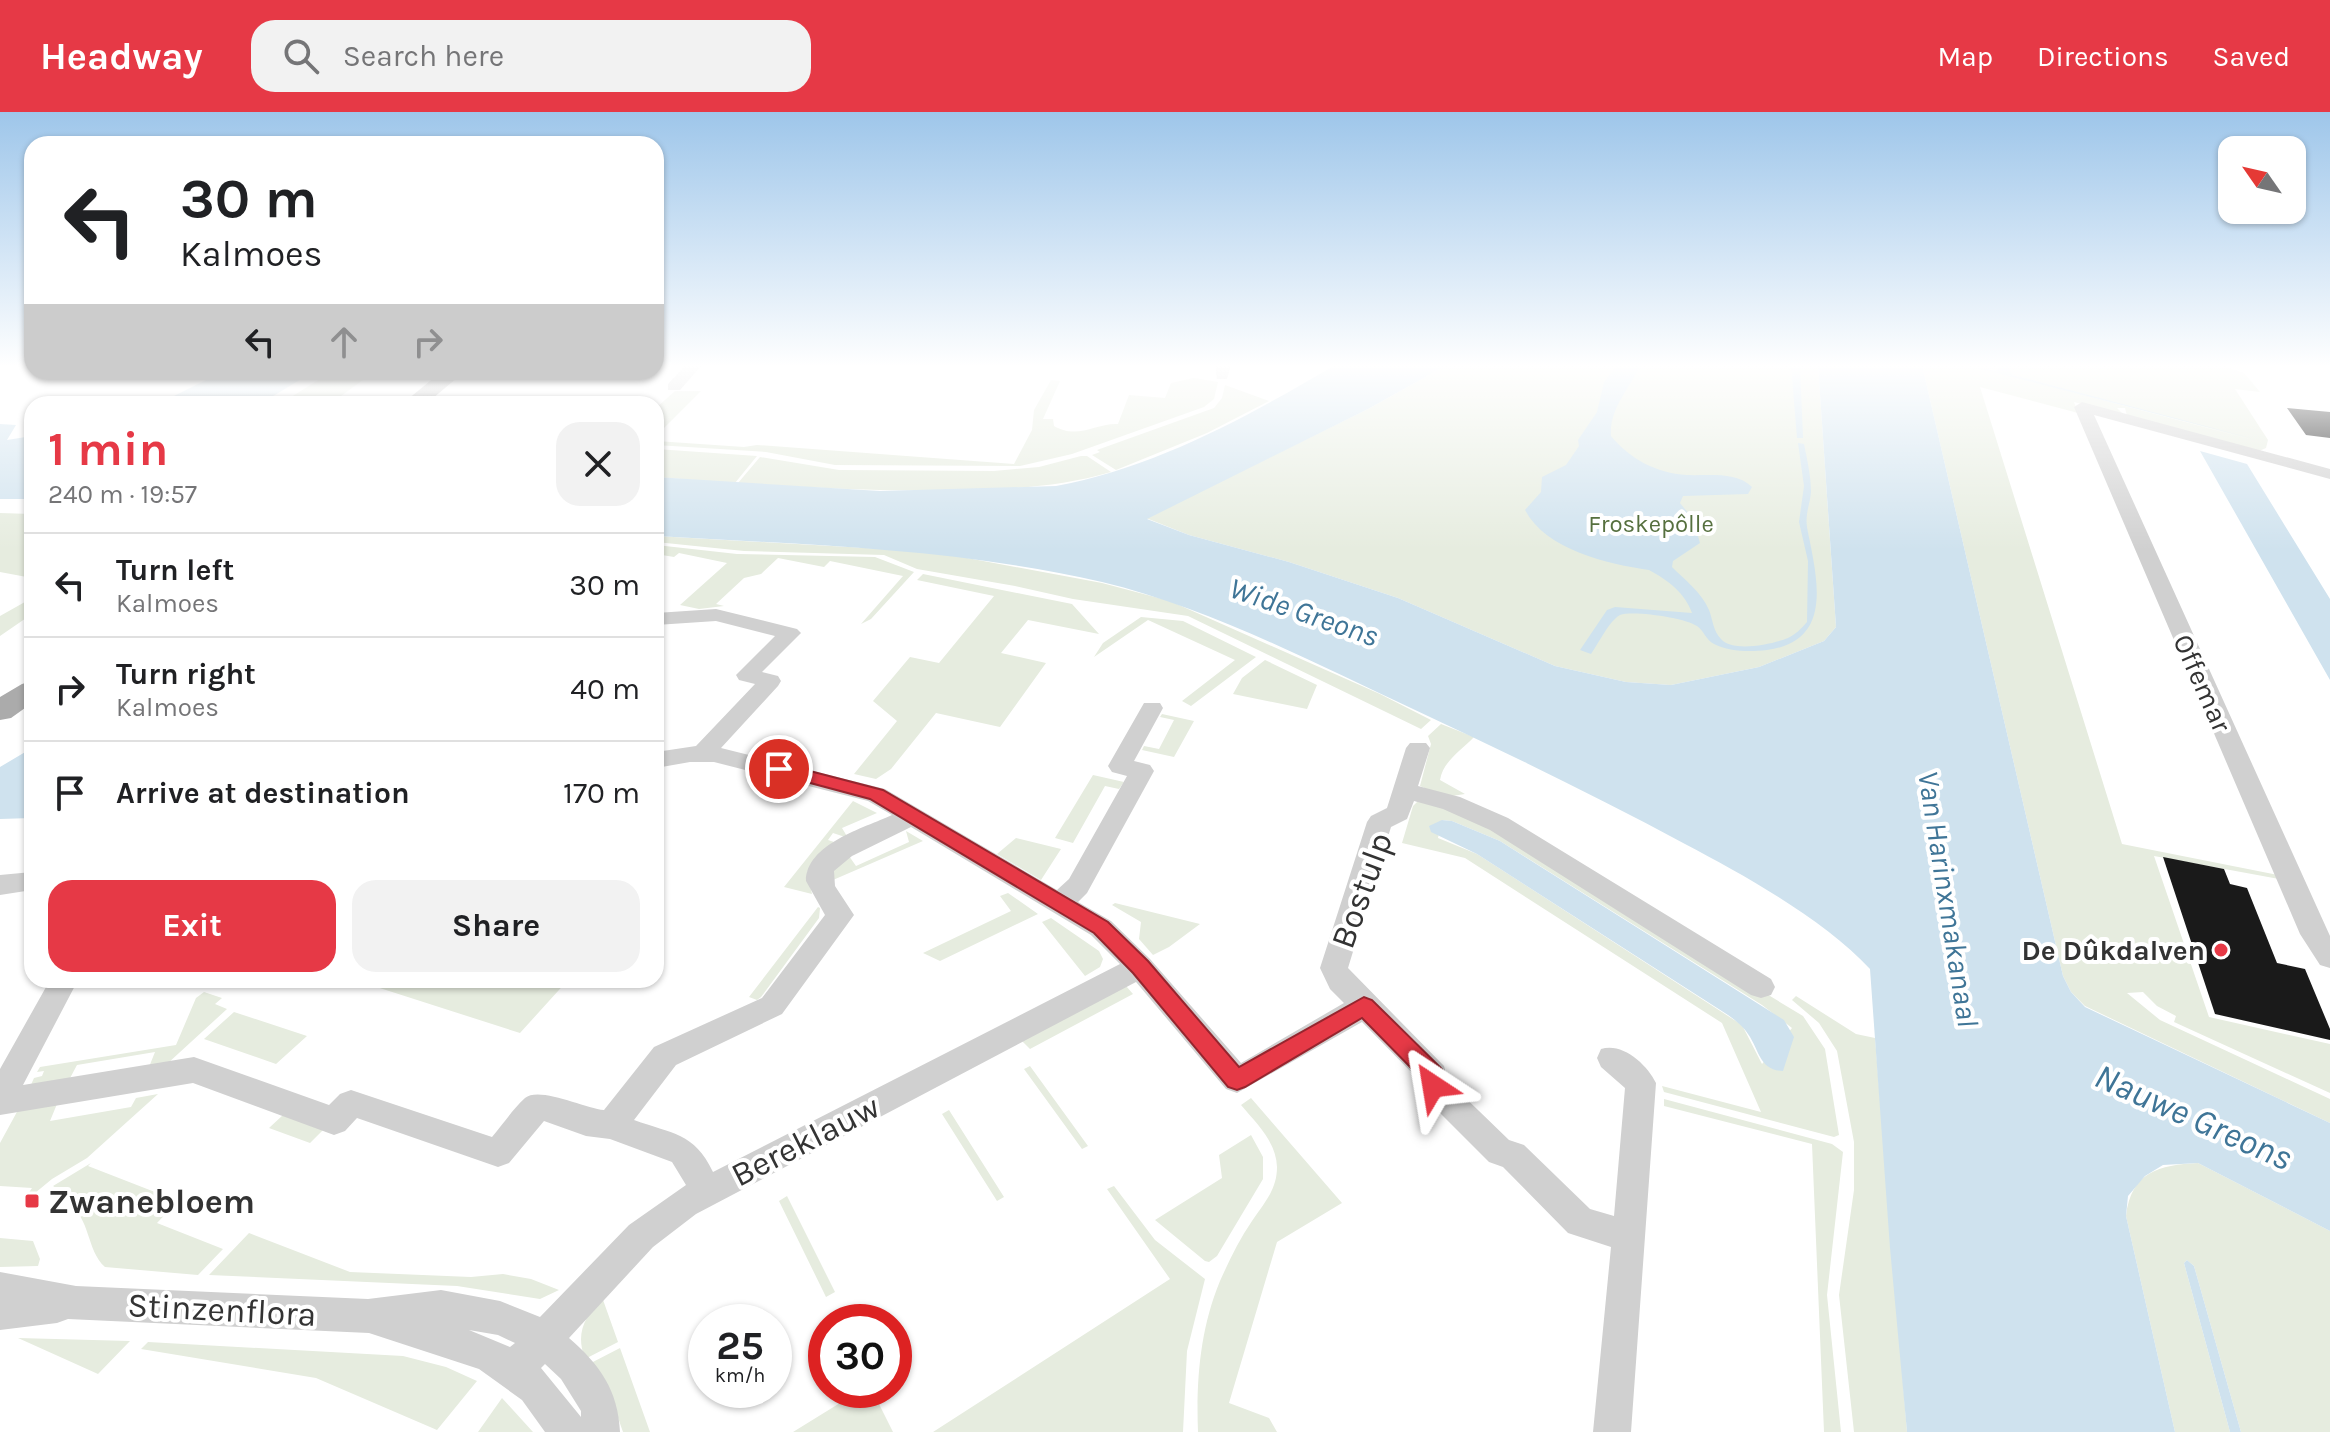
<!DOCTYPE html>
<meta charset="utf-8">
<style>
:root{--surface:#fff;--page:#f2f2f2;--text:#202124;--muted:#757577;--line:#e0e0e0;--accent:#e63946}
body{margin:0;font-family:Karla,sans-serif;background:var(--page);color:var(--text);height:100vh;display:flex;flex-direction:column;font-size:30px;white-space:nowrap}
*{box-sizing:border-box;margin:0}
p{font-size:26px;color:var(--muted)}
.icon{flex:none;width:44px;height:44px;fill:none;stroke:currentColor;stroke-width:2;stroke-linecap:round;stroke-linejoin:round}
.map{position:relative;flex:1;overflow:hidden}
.side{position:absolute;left:24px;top:284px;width:640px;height:592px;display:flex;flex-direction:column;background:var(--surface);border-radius:24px;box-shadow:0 2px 6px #0004}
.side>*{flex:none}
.guide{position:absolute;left:24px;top:24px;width:640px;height:244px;border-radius:24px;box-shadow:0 2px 6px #0004;background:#fff;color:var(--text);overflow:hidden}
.needle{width:52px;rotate:304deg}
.buttons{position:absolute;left:2218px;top:24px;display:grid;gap:16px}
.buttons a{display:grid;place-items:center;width:88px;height:88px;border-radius:16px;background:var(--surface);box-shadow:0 2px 6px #0004;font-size:40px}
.speed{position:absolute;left:688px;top:1192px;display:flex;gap:16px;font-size:40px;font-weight:700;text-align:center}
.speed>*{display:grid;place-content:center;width:104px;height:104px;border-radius:50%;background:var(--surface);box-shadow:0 2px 6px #0004;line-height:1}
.speed small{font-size:20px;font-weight:400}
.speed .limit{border:12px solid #d22;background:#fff;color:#111}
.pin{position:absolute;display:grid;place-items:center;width:68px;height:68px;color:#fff;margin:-34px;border:4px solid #fff;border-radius:50%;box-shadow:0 2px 8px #0007}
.me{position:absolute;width:88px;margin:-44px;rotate:327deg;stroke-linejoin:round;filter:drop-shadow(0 0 6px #0008)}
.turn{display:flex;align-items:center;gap:28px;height:168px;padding:0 24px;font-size:36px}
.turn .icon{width:104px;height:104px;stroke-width:2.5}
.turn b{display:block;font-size:56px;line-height:68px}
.lanes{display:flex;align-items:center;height:76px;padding:0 24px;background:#0003;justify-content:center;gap:40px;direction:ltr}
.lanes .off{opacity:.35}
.round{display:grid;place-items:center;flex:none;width:84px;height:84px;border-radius:24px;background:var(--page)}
.head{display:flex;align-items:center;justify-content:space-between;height:136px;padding:0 24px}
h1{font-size:48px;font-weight:700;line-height:60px;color:var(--accent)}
.action{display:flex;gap:16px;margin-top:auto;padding:16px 24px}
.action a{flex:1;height:92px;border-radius:24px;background:var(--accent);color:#fff;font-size:32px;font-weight:700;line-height:92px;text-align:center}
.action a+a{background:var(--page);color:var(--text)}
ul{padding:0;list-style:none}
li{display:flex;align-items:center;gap:24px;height:104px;padding:0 24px;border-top:2px solid var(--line)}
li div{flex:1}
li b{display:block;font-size:30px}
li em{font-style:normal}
header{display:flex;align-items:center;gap:48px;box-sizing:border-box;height:112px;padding:0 40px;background:var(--accent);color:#fff}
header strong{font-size:38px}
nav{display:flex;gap:44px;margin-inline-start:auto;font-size:28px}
.search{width:560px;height:72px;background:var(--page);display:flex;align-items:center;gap:20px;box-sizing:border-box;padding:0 28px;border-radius:24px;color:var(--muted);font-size:30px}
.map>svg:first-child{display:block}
.green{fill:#e6ecdf;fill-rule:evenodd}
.water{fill:#cfe2ee}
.building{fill:#1a1a1a}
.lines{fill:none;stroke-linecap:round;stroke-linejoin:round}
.minor{fill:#d0d0d0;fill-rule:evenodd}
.major{fill:#ababab;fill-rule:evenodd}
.route{fill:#e63946;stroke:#96252e;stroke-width:2}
.poi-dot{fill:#e63946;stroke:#fff;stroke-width:3}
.labels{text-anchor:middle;stroke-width:8;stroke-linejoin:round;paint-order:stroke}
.far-park-label{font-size:24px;fill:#56703f;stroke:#fff}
.street-label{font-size:28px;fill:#333;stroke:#fff}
.poi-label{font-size:28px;font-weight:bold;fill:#333;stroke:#fff;text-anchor:end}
.water-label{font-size:30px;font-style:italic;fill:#3f7597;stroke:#fff}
.near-street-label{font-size:34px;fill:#333;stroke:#fff}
.near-poi-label{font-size:34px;font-weight:bold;fill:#333;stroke:#fff;text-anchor:start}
.near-water-label{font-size:36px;font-style:italic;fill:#3f7597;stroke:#fff}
</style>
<header>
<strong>Headway</strong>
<div class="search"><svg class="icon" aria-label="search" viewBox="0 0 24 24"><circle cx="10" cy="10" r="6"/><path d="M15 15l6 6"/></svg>Search here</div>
<nav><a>Map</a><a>Directions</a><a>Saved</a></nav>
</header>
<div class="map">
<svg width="2330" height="1320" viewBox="0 0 2330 1320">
<rect width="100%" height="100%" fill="#fff"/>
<!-- green -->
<path class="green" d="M1447 253H1818L1836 515 1824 529 1759 555 1671 573 1626 570 1555 554 1398 486 1289 450 1189 423 1146 406 1368 297Z
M1922 253H1999L1997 259 1975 254 2257 329 2013 263 2008 253H2221L2244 261 2260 280 2235 277 2268 328 2266 336 2259 339 2127 304 2125 296H2117L2124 303 2074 290 2078 301 1980 275 2122 732 2278 763 2279 767 2154 744 2209 905 2330 932V981L2174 910 2176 904 2157 894 2143 880 2127 881 2160 908 2330 987V1011L2085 894 2071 880 2063 864Z
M331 260H374L330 292H280Z
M1194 266 1218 270 1214 287 1204 295 1072 342 1020 354 835 353 766 340 656 333V329L744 335 757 333 1014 352 1032 318 1034 298 1051 268 1060 269 1043 307H1053L1054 314C1078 328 1095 311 1118 312L1129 283 1165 286 1171 271Z
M1225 273 1269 289 1207 321 1116 358 1092 343 1100 340 1097 338 1214 296 1222 286Z
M675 279H701L656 324V296Z
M656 337 757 344 735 371 656 365Z
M1081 344H1087L1111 360C1060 375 1012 377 959 378 885 380 812 376 738 371L760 345 839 358 994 359 1039 355Z
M0 401 32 402V466L0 460Z
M656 424 935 440 1102 471 1170 489 1380 582 1431 608 1421 617 1188 504 1073 487 1015 474 917 457 884 443 744 439 656 430Z
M656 433 737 442 875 445 914 460 871 507 861 512 903 464 830 449 824 455 778 446 761 462 744 466 716 492 724 494 699 497 680 493 727 451 679 441 674 445 656 442Z
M923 462 1072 492 1099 522 1028 508 1001 541 1046 551 1000 615 936 601 891 657 876 667 854 662 897 609 873 589 910 545 939 551 994 484 917 468Z
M32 486V502L0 524V504Z
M1141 505 1183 509 1256 545 1191 594 1182 589 1235 548 1148 508 1094 545 1103 531Z
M1265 548 1317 573 1307 597 1233 582 1242 566Z
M1162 602 1194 609 1174 645 1142 638 1144 634 1159 637 1174 608 1160 605Z
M1441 612 1474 625C1461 639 1443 649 1440 668L1465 682 1445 685 1420 674 1431 632 1428 624Z
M1093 663 1124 670 1119 677 1105 674 1073 731 1055 726Z
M853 689 877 701 842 716 848 726 833 721 828 728 837 731 819 742 807 760 812 782 784 775Z
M1418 689 1470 703 1803 904 1825 937 1839 1023 1834 1025 1664 980 1662 974 1761 1000 1722 911 1465 746 1402 731 1413 694ZM1442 708 1452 709 1500 729 1762 893 1792 916 1762 952 1742 913 1477 742 1438 726Z
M906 719 923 729 833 768 834 756 849 744 856 754 909 730Z
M1016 726 1061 737 1041 768 997 742Z
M1008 781 1038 802 940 849 923 841 1011 799 1000 784Z
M1115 791 1200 812 1169 835 1153 843 1139 827 1141 810 1112 793Z
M818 795 820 796 819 806 761 885 757 888 749 885Z
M1051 806 1099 839 1103 847 1100 855 1085 864 1042 810Z
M363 868H568L520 921 361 870Z
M1126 874 1133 882 1030 937 1022 929Z
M204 880 222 886 215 892 227 897 167 952 149 955 155 940 77 953 69 968 30 975 34 966 42 964 44 959 37 960 40 955 176 933 196 886Z
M1796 884 1856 922 1875 926 1907 1320H1854L1839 1183 1854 1078V1030L1837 939 1819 911 1792 888Z
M234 900 307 924 276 952 204 927Z
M1030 954 1088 1034 1082 1037 1024 957Z
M158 982 87 1046 52 1067 35 1081 34 1088H24L32 1076 0 1074V1031L18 998 57 992 50 1009 131 995 136 986Z
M1251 986 1342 1091 1277 1130 1229 1291 1269 1306 1277 1320H1198C1196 1269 1200 1217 1220 1169 1229 1149 1239 1128 1252 1109 1264 1091 1277 1078 1277 1055 1276 1029 1256 1011 1241 993Z
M1664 987 1832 1032 1843 1040 1827 1183 1841 1320H1824L1812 1032 1664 994Z
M949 998 1004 1085 997 1089 942 1002Z
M283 1003 323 1018 310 1031 269 1016Z
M1251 1023 1263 1045V1067L1217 1144 1209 1150 1205 1149 1155 1108 1222 1066 1219 1043Z
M91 1051 88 1054 178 1089 157 1111 223 1137 198 1163 105 1155C86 1138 91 1106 68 1092L73 1088 53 1074Z
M2198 1051 2330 1119V1320H2241L2194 1154 2187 1148 2184 1151 2230 1320H2175L2126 1104C2131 1060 2159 1053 2198 1051Z
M1114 1074 1155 1128 1205 1167 1187 1239 1183 1320H933L1170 1167 1107 1077Z
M787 1084 835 1180 826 1185 779 1089Z
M249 1121 350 1160 471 1165 503 1162 531 1167 559 1178 540 1187 457 1174 209 1163Z
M0 1126 33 1129 40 1147 38 1154 0 1155Z
M602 1185 618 1230 585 1247C575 1220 585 1206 602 1185Z
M18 1226 130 1229 98 1262Z
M148 1230 403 1244 446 1255 477 1269 437 1318 316 1266 141 1237Z
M620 1236 650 1320H623L609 1280 589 1252Z
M861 1278H872L893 1320H793Z
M502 1286 533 1320H478Z"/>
<!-- water -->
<path class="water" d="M1335 253H1447L1368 297 1147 407 1189 423 1289 450 1398 486 1555 554 1626 570 1671 573 1759 555 1824 529 1836 515 1818 253H1922L2063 864 2071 880 2085 895 2330 1011V1119L2198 1051 2163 1053 2145 1064 2128 1084 2126 1104 2175 1320H1907L1890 1136 1870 857C1825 808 1744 763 1685 732 1596 684 1505 640 1413 597 1312 550 1210 496 1102 470 955 436 806 433 656 424V365L880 379 1056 374C1155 356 1249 304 1335 253Z
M1617 253H1640C1630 277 1609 296 1611 324 1630 347 1656 361 1687 363 1707 364 1736 359 1752 375L1748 382 1683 384 1680 391 1693 407 1700 431 1673 449 1672 455C1685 468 1702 481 1709 498 1713 508 1713 519 1721 527 1733 541 1773 532 1788 526 1796 522 1801 517 1807 510L1808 449 1799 410 1804 374 1798 331 1804 332C1807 347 1811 364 1811 380 1810 392 1805 402 1807 415 1816 463 1836 529 1767 538 1751 540 1729 540 1714 532 1706 528 1704 519 1697 514 1686 506 1633 498 1620 503 1609 509 1599 531 1591 542L1580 538 1607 498 1615 495 1692 501C1685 481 1668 468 1649 458 1608 452 1546 438 1525 398L1541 380 1542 365 1566 353 1579 334 1578 328 1597 300 1604 270Z
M1791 253H1800L1803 326H1797Z
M1999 253H2008L2013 263 2258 328 1973 255 1997 259Z
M222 260H313L260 292H158Z
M0 312 16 313 7 328 32 324V387H0Z
M2200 339 2247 352 2330 487V568Z
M32 636V706L0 707V655Z
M1442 708 1452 709 1500 729 1784 908 1794 925 1783 959C1759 958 1760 939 1748 922 1743 914 1736 909 1728 903L1477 742 1431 720 1429 714Z
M2187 1148 2194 1154 2241 1320H2230L2184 1151Z"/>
<!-- building -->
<path class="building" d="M2287 296 2330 300V326L2306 323Z
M2163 745 2224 757 2230 772 2247 776 2277 851 2305 857 2330 917V928L2215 902Z"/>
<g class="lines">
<!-- minor -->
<path class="minor" d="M686 253H702L680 278H668V272Z
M1215 253H1231L1227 267H1217Z
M2082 290 2330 357V367L2094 303 2330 824V856L2320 853 2300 822 2074 295Z
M716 497 797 517 801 521 762 560 778 564 781 569 778 574 721 636 885 677 1057 778 1069 767 1127 664 1112 660 1108 654 1144 591H1160L1163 596 1134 649 1150 653 1154 659 1087 781 1078 790 1111 809 1150 847 1241 951 1344 891 1330 877 1320 856 1367 710 1371 704 1387 696 1406 636 1410 631H1426L1430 636 1418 674 1460 685 1508 706 1771 867 1775 875 1771 883 1761 886 1751 883 1490 718 1443 697 1414 689 1407 707 1391 715 1348 856 1444 954 1448 969 1509 1028 1524 1033 1590 1097 1614 1104 1625 976 1601 955 1597 946 1601 937C1622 930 1647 952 1656 971L1631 1320H1593L1611 1135 1568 1121 1503 1055 1489 1050 1422 983 1418 967 1362 910 1237 981 1226 977 1136 870 696 1102 653 1135 569 1226C600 1253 618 1278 620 1320H545L522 1288 479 1257 369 1221 68 1207 57 1211 0 1218V1160L76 1174 368 1187 441 1178 500 1189 540 1205 629 1113 686 1073 672 1050 610 1027 586 1024 544 1009 509 1051 498 1055 357 1006 345 1019 334 1023 193 971 0 1003V957L50 868H78L23 973 194 945 329 993 340 982 351 978 492 1025C503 1012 513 997 525 986 539 974 584 996 604 998L654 935 762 886 825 803 806 769C806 732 864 716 892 703L868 689 714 650H690L656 656V640L696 634 755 572 739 568 736 563 775 524 716 509 656 513V501ZM911 715 1091 823 1120 852 713 1060C694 1020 672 1022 634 1008L676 953 782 902 854 803 835 774 834 759 852 744ZM469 1218 498 1223 515 1231 510 1235ZM545 1252 561 1267 581 1299V1305L541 1256Z
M32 760V778L0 783V763Z"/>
<!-- major -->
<path class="major" d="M441 260H464L426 292H402Z
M32 569V591L11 606 0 608V585L22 572Z"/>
</g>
<!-- sky -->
<linearGradient id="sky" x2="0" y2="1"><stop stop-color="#9ec6ea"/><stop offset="0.58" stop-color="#fff"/><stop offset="1" stop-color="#fff" stop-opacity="0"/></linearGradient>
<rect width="2330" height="438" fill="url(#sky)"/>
<!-- route -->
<path class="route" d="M779 651 883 678 1108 810 1148 849 1239 955 1364 885 1372 888 1441 956 1445 963 1441 981 1433 983 1424 981 1421 966 1362 906 1245 975 1237 978 1228 975 1133 861 1094 821 870 687 773 661 770 657Z"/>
<!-- markers -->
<g class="poi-dot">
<circle cx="2221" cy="838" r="8"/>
<rect x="24" y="1081" width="16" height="16" rx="4"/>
</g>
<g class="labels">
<!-- far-park labels -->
<g class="far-park-label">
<text x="1651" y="420">Froskepôlle</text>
</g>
<!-- street labels -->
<g class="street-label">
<text transform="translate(2203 571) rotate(66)" y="10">Offemar</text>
</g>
<!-- poi labels -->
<g class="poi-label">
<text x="2205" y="848">De Dûkdalven</text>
</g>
<!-- water labels -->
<g class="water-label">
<text transform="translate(1304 500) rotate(19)" y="10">Wide Greons</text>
<text transform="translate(1948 787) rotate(81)" y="10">Van Harinxmakanaal</text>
</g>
<!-- near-street labels -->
<g class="near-street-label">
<text transform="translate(1361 778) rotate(-70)" y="12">Bostulp</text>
<text transform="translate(805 1028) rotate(-27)" y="12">Bereklauw</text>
<text transform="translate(222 1197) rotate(3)" y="12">Stinzenflora</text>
</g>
<!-- near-poi labels -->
<g class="near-poi-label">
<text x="48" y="1101">Zwanebloem</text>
</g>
<!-- near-water labels -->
<g class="near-water-label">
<text transform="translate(2194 1004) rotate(24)" y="13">Nauwe Greons</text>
</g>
</g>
</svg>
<div class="buttons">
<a><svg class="needle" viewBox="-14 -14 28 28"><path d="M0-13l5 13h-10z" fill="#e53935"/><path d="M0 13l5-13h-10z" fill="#757577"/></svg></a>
</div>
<div class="speed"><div>25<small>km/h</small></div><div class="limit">30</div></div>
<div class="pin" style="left:779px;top:657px;background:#d93025"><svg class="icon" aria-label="arrive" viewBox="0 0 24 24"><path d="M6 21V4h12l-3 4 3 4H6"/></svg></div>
<svg class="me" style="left:1433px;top:974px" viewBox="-20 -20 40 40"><path d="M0-17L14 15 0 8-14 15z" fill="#e63946" stroke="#fff" stroke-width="4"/></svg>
<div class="guide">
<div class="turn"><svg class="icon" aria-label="left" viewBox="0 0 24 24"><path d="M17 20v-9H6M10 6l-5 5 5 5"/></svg><div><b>30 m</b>Kalmoes</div></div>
<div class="lanes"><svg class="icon" aria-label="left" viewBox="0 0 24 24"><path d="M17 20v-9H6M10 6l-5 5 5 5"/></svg><svg class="icon off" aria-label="ahead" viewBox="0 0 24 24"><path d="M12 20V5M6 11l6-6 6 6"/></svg><svg class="icon off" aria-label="right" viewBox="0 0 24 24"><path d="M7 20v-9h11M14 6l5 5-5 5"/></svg></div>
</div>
<section class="side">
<div class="head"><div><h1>1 min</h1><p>240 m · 19:57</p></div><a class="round"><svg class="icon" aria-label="close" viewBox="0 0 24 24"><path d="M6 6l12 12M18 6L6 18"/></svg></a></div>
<ul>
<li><svg class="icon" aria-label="left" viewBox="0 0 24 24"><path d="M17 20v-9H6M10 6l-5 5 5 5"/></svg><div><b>Turn left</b><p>Kalmoes</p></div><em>30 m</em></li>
<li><svg class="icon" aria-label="right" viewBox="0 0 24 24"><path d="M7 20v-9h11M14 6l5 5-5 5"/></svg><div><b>Turn right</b><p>Kalmoes</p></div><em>40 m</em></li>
<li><svg class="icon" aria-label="arrive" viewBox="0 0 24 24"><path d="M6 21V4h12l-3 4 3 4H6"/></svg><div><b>Arrive at destination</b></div><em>170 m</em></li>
</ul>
<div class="action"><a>Exit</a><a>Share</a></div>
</section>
</div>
